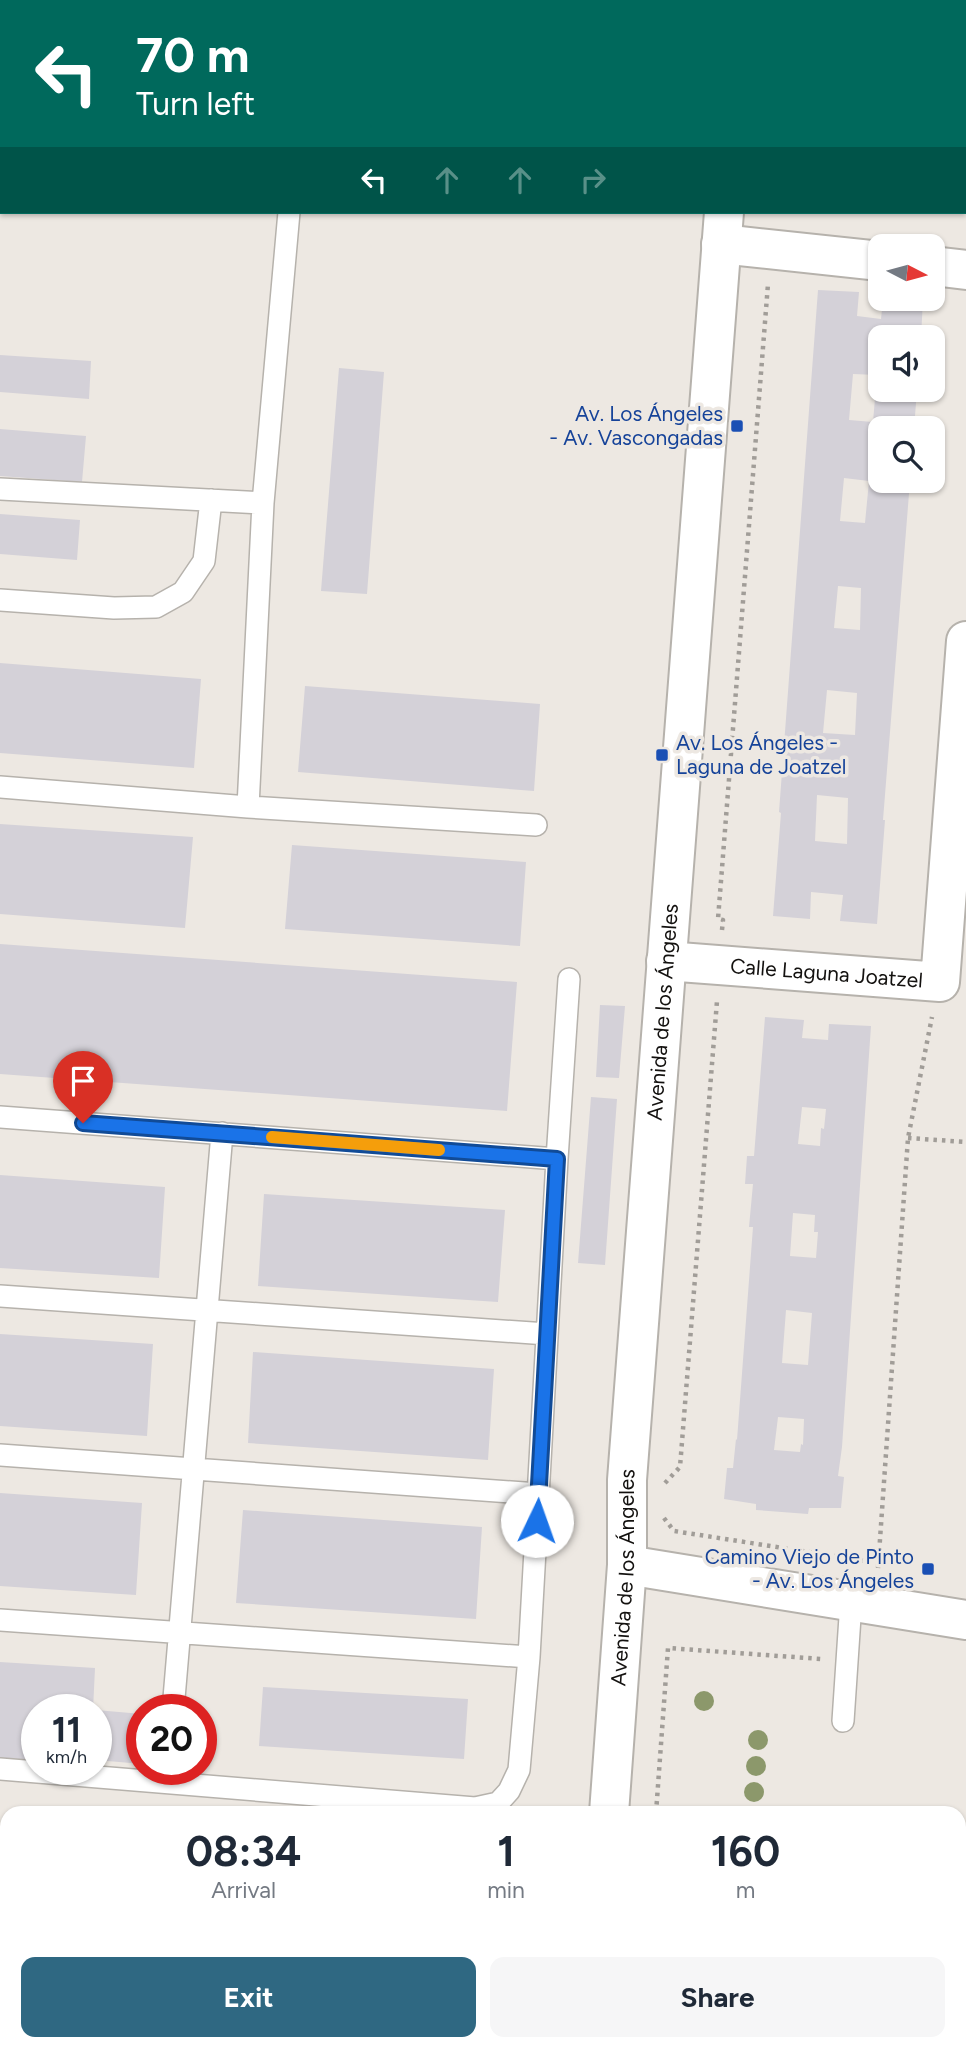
<!DOCTYPE html>
<meta charset="utf-8">
<style>
:root{--surface:#fff;--page:#f6f6f7;--text:#1f2937;--muted:#747a83;--accent:#2f6882}
body{margin:0;font-family:Figtree,sans-serif;background:var(--page);color:var(--text);height:100vh;display:flex;flex-direction:column;font-size:26px;white-space:nowrap}
*{box-sizing:border-box;margin:0}
p{font-size:23px;color:var(--muted)}
.icon{flex:none;width:38px;height:38px;fill:none;stroke:currentColor;stroke-width:2;stroke-linecap:round;stroke-linejoin:round}
.map{position:relative;flex:1;overflow:hidden}
.sheet{position:absolute;left:0px;top:1806px;width:966px;height:245px;display:flex;flex-direction:column;background:var(--surface);border-radius:21px 21px 0 0;box-shadow:0 2px 5px #0004}
.sheet>*{flex:none}
.hud{position:absolute;left:0px;top:0px;width:966px;height:214px;box-shadow:0 2px 5px #0004;background:#00695c;color:#fff;overflow:hidden}
.needle{width:46px;rotate:96deg}
.tools{position:absolute;left:868px;top:234px;display:grid;gap:14px}
.tools a{display:grid;place-items:center;width:77px;height:77px;border-radius:14px;background:var(--surface);box-shadow:0 2px 5px #0004;font-size:35px}
.speed{position:absolute;left:21px;top:1694px;display:flex;gap:14px;font-size:35px;font-weight:700;text-align:center}
.speed>*{display:grid;place-content:center;width:91px;height:91px;border-radius:50%;background:var(--surface);box-shadow:0 2px 5px #0004;line-height:1}
.speed small{font-size:18px;font-weight:400}
.speed .limit{border:10px solid #d22;background:#fff;color:#111}
.pin{position:absolute;display:grid;place-items:center;width:60px;height:60px;color:#fff;margin:-72px -30px;border-radius:50% 50% 50% 0;rotate:-45deg;box-shadow:0 0 7px #0007}
.pin .icon{rotate:45deg}
.me{position:absolute;width:77px;margin:-38px;rotate:3deg;stroke-linejoin:round;filter:drop-shadow(0 0 5px #0008)}
.turn{display:flex;align-items:center;gap:24px;height:147px;padding:0 21px;font-size:32px}
.turn .icon{width:91px;height:91px;stroke-width:2.5}
.turn b{display:block;font-size:49px;line-height:60px}
.lanes{display:flex;align-items:center;height:66px;padding:0 21px;background:#0003;justify-content:center;gap:35px;direction:ltr}
.lanes .off{opacity:.35}
.eta{display:flex;justify-content:space-evenly;align-items:center;height:119px;text-align:center}
.eta b{font-size:42px;font-weight:700;line-height:49px}
.cta{display:flex;gap:14px;margin-top:auto;padding:14px 21px}
.cta a{flex:1;height:80px;border-radius:14px;background:var(--accent);color:#fff;font-size:28px;font-weight:700;line-height:80px;text-align:center}
.cta a+a{background:var(--page);color:var(--text)}
.map>svg:first-child{display:block}
.building{fill:#d4d1d8;fill-rule:evenodd}
.lines{fill:none;stroke-linecap:round;stroke-linejoin:round}
.lane-casing{stroke:#b6b2ac;stroke-width:24}
.street-casing{stroke:#b6b2ac;stroke-width:42}
.path{stroke:#a19d98;stroke-width:4.5;stroke-dasharray:3.5 5;stroke-linecap:butt}
.lane{stroke:#fff;stroke-width:21}
.street{stroke:#fff;stroke-width:38}
.tree{fill:#8c986b}
.route-casing{stroke:#114b97;stroke-width:18}
.route{stroke:#1a73e8;stroke-width:12}
.slow{stroke:#f59e0b;stroke-width:12}
.transit-dot{fill:#1a4fb4;stroke:#ede8e2;stroke-width:2.5}
.labels{text-anchor:middle;stroke-width:7;stroke-linejoin:round;paint-order:stroke}
.transit-label{font-size:21px;fill:#164399;stroke:#ede8e2;text-anchor:end}
.street-label{font-size:21px;fill:#13110f;stroke:#ede8e2}
</style>
<div class="map">
<svg width="966" height="2051" viewBox="0 0 966 2051">
<rect width="100%" height="100%" fill="#ede8e2"/>
<!-- building -->
<path class="building" d="M818 290 859 292 857 316 881 319 883 299H923L921 338H880V390H917L914 429H880V481H910L883 820H885L877 924 840 921 843 895 811 892 810 919 773 916 781 813 779 812ZM853 374 877 375 873 422 849 420ZM844 478 869 481 865 523 840 521ZM838 586 861 588 860 630 834 628ZM827 690 857 693 855 735 823 733ZM817 795 848 798 847 844 815 841Z
M0 355 91 361 89 399 0 392Z
M339 368 384 372 367 594 321 591Z
M0 429 86 436 82 482 0 476Z
M0 514 80 520 77 560 0 554Z
M0 663 201 679 194 768 0 753Z
M305 686 540 704 534 791 298 772Z
M0 824 193 837 185 928 0 914Z
M292 845 526 862 520 946 285 929Z
M0 944 517 982 507 1111 0 1074Z
M600 1005 625 1006 619 1078 596 1077Z
M765 1017 804 1020 802 1038 828 1040 829 1024 871 1026 842 1447 838 1476 844 1477 841 1508H809L808 1514 756 1510V1504L724 1499 727 1468H733L736 1439 737 1440 753 1227H749L753 1184H745L747 1156H754ZM802 1107 826 1109 824 1129 821 1128 820 1146 798 1144ZM793 1213 815 1215 814 1232H818L816 1258 790 1256ZM786 1310 812 1313 808 1365 782 1363ZM778 1417 804 1419 803 1445 801 1444 800 1452 774 1450Z
M591 1097 617 1099 605 1265 578 1263Z
M0 1175 165 1187 159 1278 0 1268Z
M264 1194 505 1210 498 1302 258 1286Z
M0 1334 153 1344 147 1436 0 1426Z
M253 1352 494 1369 488 1460 248 1443Z
M0 1493 142 1503 136 1595 0 1586Z
M243 1510 482 1527 476 1619 236 1603Z
M0 1662 95 1668 93 1710H37V1760L0 1758Z
M263 1687 468 1699 464 1759 259 1746Z
M96 1710 142 1714V1764L96 1760Z"/>
<g class="lines">
<!-- lane casing -->
<g class="lane-casing">
<path id="lane" d="M149 2V0
M684 2V0
M0 15H2
M0 489 263 503
M0 600 114 608 156 607 183 592 204 561 211 500
M0 787 248 807 536 825
M248 807 263 503 289 212
M0 1117 557 1159
M0 1296 547 1334
M0 1455 538 1494
M0 1620 529 1657
M173 1710 222 1133
M843 1721 851 1602
M0 1769 475 1808 498 1803 509 1791 519 1770 529 1657 557 1159 569 979
M9 2051V2044"/>
</g>
<!-- street casing -->
<g class="street-casing">
<g id="street">
<path d="M761 2V0"/>
<path d="M964 63H966"/>
<path d="M721 244 880 261"/>
<path d="M933 266 966 270"/>
<path id="s1" d="M666 961 940 982 966 641"/>
<path d="M627 1565 966 1620"/>
<path id="s2" d="M609 1813 627 1565V1480L724 212"/>
<path d="M590 2051 591 2044"/>
</g>
</g>
<!-- path -->
<path class="path" d="M722 930 723 920 718 919 768 284
M908 1138 966 1142
M665 1483 680 1467 717 1001
M664 1518 674 1531 879 1563
M878 1568 908 1138 932 1017
M656 1813 668 1648 821 1659
M639 2051 640 2044"/>
<!-- lane -->
<use href="#lane" class="lane"/>
<!-- street -->
<use href="#street" class="street"/>
</g>
<!-- trees -->
<g class="tree">
<circle cx="704" cy="1701" r="10"/>
<circle cx="758" cy="1740" r="10"/>
<circle cx="756" cy="1766" r="10"/>
<circle cx="754" cy="1792" r="10"/>
</g>
<g class="lines">
<!-- route casing -->
<g class="route-casing">
<path id="route" d="M83 1123 557 1159 537 1521"/>
</g>
<!-- route -->
<use href="#route" class="route"/>
<!-- slow -->
<path class="slow" d="M272 1137 439 1150"/>
</g>
<!-- markers -->
<g class="transit-dot">
<rect x="730" y="419" width="14" height="14" rx="3.5"/>
<rect x="655" y="748" width="14" height="14" rx="3.5"/>
<rect x="921" y="1562" width="14" height="14" rx="3.5"/>
</g>
<g class="labels">
<!-- transit labels -->
<g class="transit-label">
<text x="723" y="421">Av. Los Ángeles<tspan x="723" dy="24">- Av. Vascongadas</tspan></text>
<text x="676" y="750" text-anchor="start">Av. Los Ángeles -<tspan x="676" dy="24">Laguna de Joatzel</tspan></text>
<text x="914" y="1564">Camino Viejo de Pinto<tspan x="914" dy="24">- Av. Los Ángeles</tspan></text>
</g>
<!-- street labels -->
<g class="street-label">
<text dy="7" stroke="none"><textPath href="#s1" startOffset="161">Calle Laguna Joatzel</textPath></text>
<text dy="7" stroke="none"><textPath href="#s2" startOffset="803">Avenida de los Ángeles</textPath></text>
<text dy="7" stroke="none"><textPath href="#s2" startOffset="236">Avenida de los Ángeles</textPath></text>
</g>
</g>
</svg>
<div class="tools">
<a><svg class="needle" viewBox="-14 -14 28 28"><path d="M0-13l5 13h-10z" fill="#e53935"/><path d="M0 13l5-13h-10z" fill="#747a83"/></svg></a>
<a><svg class="icon" aria-label="sound" viewBox="0 0 24 24"><path d="M4 9h4l5-4v14l-5-4H4zM17 9q2 3 0 6"/></svg></a>
<a><svg class="icon" aria-label="search" viewBox="0 0 24 24"><circle cx="10" cy="10" r="6"/><path d="M15 15l6 6"/></svg></a>
</div>
<div class="speed"><div>11<small>km/h</small></div><div class="limit">20</div></div>
<div class="pin" style="left:83px;top:1123px;background:#d93025"><svg class="icon" aria-label="arrive" viewBox="0 0 24 24"><path d="M6 21V4h12l-3 4 3 4H6"/></svg></div>
<svg class="me" style="left:537px;top:1521px" viewBox="-20 -20 40 40"><circle r="19" fill="#fff"/><path d="M0-13L10 11 0 6-10 11z" fill="#1a73e8"/></svg>
<div class="hud">
<div class="turn"><svg class="icon" aria-label="left" viewBox="0 0 24 24"><path d="M17 20v-9H6M10 6l-5 5 5 5"/></svg><div><b>70 m</b>Turn left</div></div>
<div class="lanes"><svg class="icon" aria-label="left" viewBox="0 0 24 24"><path d="M17 20v-9H6M10 6l-5 5 5 5"/></svg><svg class="icon off" aria-label="ahead" viewBox="0 0 24 24"><path d="M12 20V5M6 11l6-6 6 6"/></svg><svg class="icon off" aria-label="ahead" viewBox="0 0 24 24"><path d="M12 20V5M6 11l6-6 6 6"/></svg><svg class="icon off" aria-label="right" viewBox="0 0 24 24"><path d="M7 20v-9h11M14 6l5 5-5 5"/></svg></div>
</div>
<section class="sheet">
<div class="eta">
<div><b>08:34</b><p>Arrival</p></div>
<div><b>1</b><p>min</p></div>
<div><b>160</b><p>m</p></div>
</div>
<div class="cta"><a>Exit</a><a>Share</a></div>
</section>
</div>
